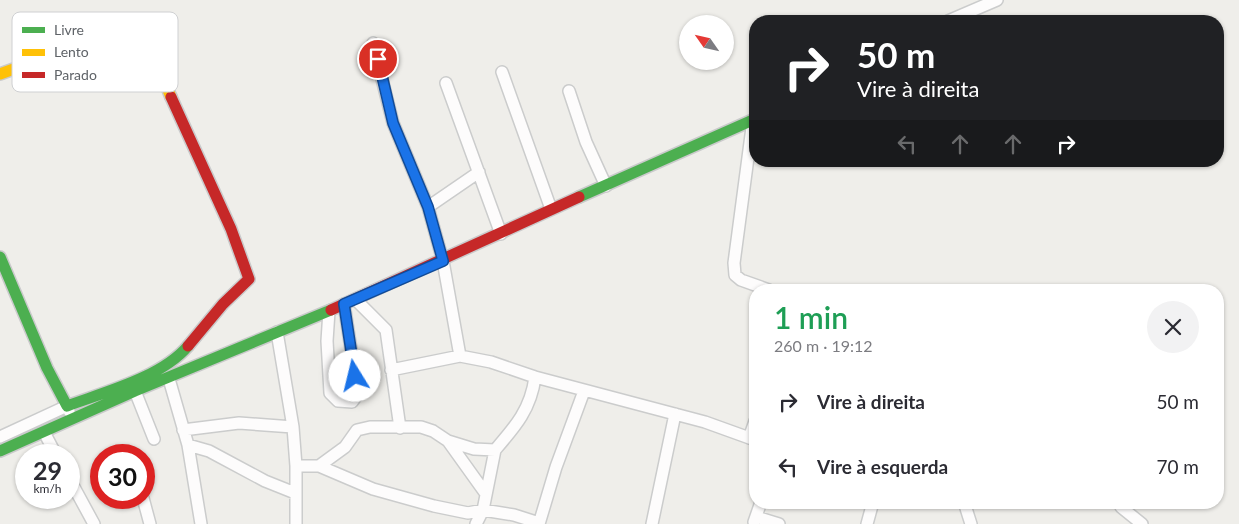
<!DOCTYPE html>
<html lang="pt">
<meta charset="utf-8">
<style>
:root{--surface:#fff;--page:#f2f2f3;--text:#2b2b33;--muted:#7c7c81}
body{margin:0;font-family:Lato,sans-serif;background:var(--page);color:var(--text);height:100vh;display:flex;flex-direction:column;font-size:19px;white-space:nowrap}
*{box-sizing:border-box;margin:0}
p{font-size:16px;color:var(--muted)}
.icon{flex:none;width:28px;height:28px;fill:none;stroke:currentColor;stroke-width:2;stroke-linecap:round;stroke-linejoin:round}
.map{position:relative;flex:1;overflow:hidden}
.panel{position:absolute;left:749px;top:284px;width:475px;height:225px;display:flex;flex-direction:column;background:var(--surface);border-radius:20px;box-shadow:0 1px 4px #0004}
.panel>*{flex:none}
.guide{position:absolute;left:749px;top:15px;width:475px;height:152px;border-radius:20px;box-shadow:0 1px 4px #0004;background:#202124;color:#fff;overflow:hidden}
.needle{width:32px;rotate:304deg}
.buttons{position:absolute;left:679px;top:15px;display:grid;gap:10px}
.buttons a{display:grid;place-items:center;width:55px;height:55px;border-radius:50%;background:var(--surface);box-shadow:0 1px 4px #0004;font-size:25px}
.speed{position:absolute;left:15px;top:444px;display:flex;gap:10px;font-size:25px;font-weight:700;text-align:center}
.speed>*{display:grid;place-content:center;width:65px;height:65px;border-radius:50%;background:var(--surface);box-shadow:0 1px 4px #0004;line-height:1}
.speed small{font-size:12px;font-weight:400}
.speed .limit{border:8px solid #d22;background:#fff;color:#111}
.pin{position:absolute;display:grid;place-items:center;width:42px;height:42px;color:#fff;margin:-21px;border:2px solid #fff;border-radius:50%;box-shadow:0 1px 5px #0007}
.me{position:absolute;width:55px;margin:-28px;rotate:351deg;stroke-linejoin:round;filter:drop-shadow(0 0 4px #0008)}
.turn{display:flex;align-items:center;gap:18px;height:105px;padding:0 25px;font-size:22px}
.turn .icon{width:65px;height:65px;stroke-width:2.5}
.turn b{display:block;font-size:35px;line-height:42px}
.lanes{display:flex;align-items:center;height:48px;padding:0 25px;background:#0003;justify-content:center;gap:25px;direction:ltr}
.lanes .off{opacity:.35}
.round{display:grid;place-items:center;flex:none;width:52px;height:52px;border-radius:26px;background:var(--page)}
.summary{display:flex;align-items:center;justify-content:space-between;height:85px;padding:0 25px}
h1{font-size:30px;font-weight:600;line-height:38px;color:#1e9e55}
ul{padding:0;list-style:none}
li{display:flex;align-items:center;gap:15px;height:65px;padding:0 25px}
li div{flex:1}
li b{display:block;font-size:19px}
li em{font-style:normal}
.map>svg:first-child{display:block}
.lines{fill:none;stroke-linecap:round;stroke-linejoin:round}
.street-casing{stroke:#cbcccc;stroke-width:14}
.fast-casing{stroke:#cacacb;stroke-width:14}
.slow-casing{stroke:#cacacb;stroke-width:14}
.jam-casing{stroke:#cacacb;stroke-width:14}
.street{stroke:#fdfcfc;stroke-width:11}
.fast{stroke:#4caf50;stroke-width:11}
.slow{stroke:#ffc107;stroke-width:11}
.jam{stroke:#c62828;stroke-width:11}
.route-casing{stroke:#114b97;stroke-width:12}
.route{stroke:#1a73e8;stroke-width:9}
.key{fill:#fff;stroke:#cfd0d2;stroke-width:1}
.key-label{font-size:14px;fill:#5f6368}
</style>
<div class="map">
<svg width="1239" height="524" viewBox="0 0 1239 524">
<rect width="100%" height="100%" fill="#efeeea"/>
<g class="lines">
<!-- street casing -->
<g class="street-casing">
<path id="street" d="M948 21 997 0
M373 43 393 123 428 207 443 261 460 356 491 362 535 377 705 422 755 440
M502 72 551 209
M446 83 501 234
M569 91 586 142 606 186
M753 120 734 263 735 275 741 280 769 290
M428 207 479 172
M356 300 386 330 400 428
M329 311 327 341 330 393 338 401 352 402 358 394 344 304
M277 332 293 427 296 466V524
M391 370 460 356
M169 379 188 445 201 524
M135 391 154 439
M183 430 239 423 293 427
M44 432 56 455
M0 437 67 406 69 411
M749 438 755 421
M448 441 486 494
M188 445 209 451 265 481 295 493
M296 466H319L373 489 434 506 468 513 483 510 514 515 539 523
M319 466 345 447 357 430 370 427H421L433 431 448 441 474 449 495 450C515 427 531 409 535 377
M69 478 94 524
M143 498 150 524
M964 502 971 524
M1121 507 1142 524
M756 517 779 524
M754 522 761 502
M476 524 483 510 495 450
M539 524 556 467 584 391
M652 524 675 414
M867 524 873 502"/>
</g>
<!-- fast casing -->
<g class="fast-casing">
<path id="fast" d="M579 197 755 119
M0 257 47 368 67 406C105 392 162 377 188 346
M0 451 135 391 331 310"/>
</g>
<!-- slow casing -->
<g class="slow-casing">
<path id="slow" d="M0 74C26 64 131 27 150 52 160 64 165 84 171 97"/>
</g>
<!-- jam casing -->
<g class="jam-casing">
<path id="jam" d="M171 97 231 229 249 279 223 304 188 346
M331 310 579 197"/>
</g>
<!-- street -->
<use href="#street" class="street"/>
<!-- fast -->
<use href="#fast" class="fast"/>
<!-- slow -->
<use href="#slow" class="slow"/>
<!-- jam -->
<use href="#jam" class="jam"/>
</g>
<g class="lines">
<!-- route casing -->
<g class="route-casing">
<path id="route" d="M355 376 344 304 443 261 428 207 393 123 378 59"/>
</g>
<!-- route -->
<use href="#route" class="route"/>
</g>
<!-- legend -->
<rect x="12" y="12" width="166" height="80" rx="8" class="key"/>
<rect x="22" y="27" width="23" height="6" fill="#4caf50"/>
<rect x="22" y="49" width="23" height="7" fill="#ffc107"/>
<rect x="22" y="72" width="23" height="6" fill="#c62828"/>
<g class="key-label">
<text x="54" y="35">Livre</text>
<text x="54" y="57">Lento</text>
<text x="54" y="80">Parado</text>
</g>
</svg>
<div class="buttons">
<a><svg class="needle" viewBox="-14 -14 28 28"><path d="M0-13l5 13h-10z" fill="#e53935"/><path d="M0 13l5-13h-10z" fill="#7c7c81"/></svg></a>
</div>
<div class="speed"><div>29<small>km/h</small></div><div class="limit">30</div></div>
<div class="pin" style="left:378px;top:59px;background:#d93025"><svg class="icon" aria-label="arrive" viewBox="0 0 24 24"><path d="M6 21V4h12l-3 4 3 4H6"/></svg></div>
<svg class="me" style="left:355px;top:376px" viewBox="-20 -20 40 40"><circle r="19" fill="#fff"/><path d="M0-13L10 11 0 6-10 11z" fill="#1a73e8"/></svg>
<div class="guide">
<div class="turn"><svg class="icon" aria-label="right" viewBox="0 0 24 24"><path d="M7 20v-9h11M14 6l5 5-5 5"/></svg><div><b>50 m</b>Vire à direita</div></div>
<div class="lanes"><svg class="icon off" aria-label="left" viewBox="0 0 24 24"><path d="M17 20v-9H6M10 6l-5 5 5 5"/></svg><svg class="icon off" aria-label="ahead" viewBox="0 0 24 24"><path d="M12 20V5M6 11l6-6 6 6"/></svg><svg class="icon off" aria-label="ahead" viewBox="0 0 24 24"><path d="M12 20V5M6 11l6-6 6 6"/></svg><svg class="icon" aria-label="right" viewBox="0 0 24 24"><path d="M7 20v-9h11M14 6l5 5-5 5"/></svg></div>
</div>
<section class="panel">
<div class="summary"><div><h1>1 min</h1><p>260 m · 19:12</p></div><a class="round"><svg class="icon" aria-label="close" viewBox="0 0 24 24"><path d="M6 6l12 12M18 6L6 18"/></svg></a></div>
<ul>
<li><svg class="icon" aria-label="right" viewBox="0 0 24 24"><path d="M7 20v-9h11M14 6l5 5-5 5"/></svg><div><b>Vire à direita</b></div><em>50 m</em></li>
<li><svg class="icon" aria-label="left" viewBox="0 0 24 24"><path d="M17 20v-9H6M10 6l-5 5 5 5"/></svg><div><b>Vire à esquerda</b></div><em>70 m</em></li>
</ul>
</section>
</div>
